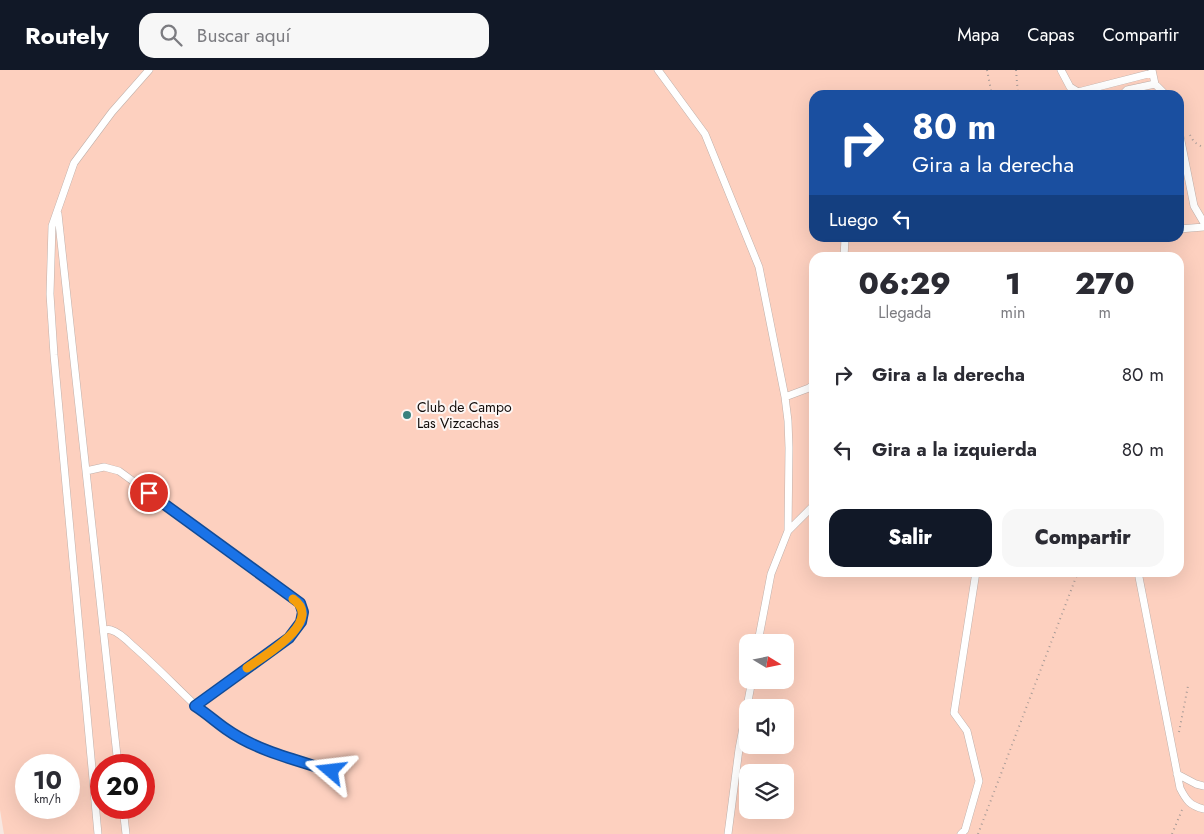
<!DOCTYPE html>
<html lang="es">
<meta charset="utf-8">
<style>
:root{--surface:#fff;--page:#f7f7f7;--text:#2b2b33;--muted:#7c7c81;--accent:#111827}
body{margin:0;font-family:Jost,sans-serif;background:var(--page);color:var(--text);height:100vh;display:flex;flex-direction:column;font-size:19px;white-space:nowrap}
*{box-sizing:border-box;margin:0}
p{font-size:16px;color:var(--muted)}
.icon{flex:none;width:28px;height:28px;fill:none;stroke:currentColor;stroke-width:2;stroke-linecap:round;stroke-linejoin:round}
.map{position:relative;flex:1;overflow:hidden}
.side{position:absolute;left:809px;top:182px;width:375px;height:325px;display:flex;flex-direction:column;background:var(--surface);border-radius:15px;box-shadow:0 5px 20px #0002}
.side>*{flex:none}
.guide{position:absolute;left:809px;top:20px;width:375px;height:152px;border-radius:15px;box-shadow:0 5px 20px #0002;background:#1a4fa0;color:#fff;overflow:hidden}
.needle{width:32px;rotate:100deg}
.buttons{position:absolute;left:739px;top:564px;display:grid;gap:10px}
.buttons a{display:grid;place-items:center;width:55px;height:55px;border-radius:10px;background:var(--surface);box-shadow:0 5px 20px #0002;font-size:25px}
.speed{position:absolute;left:15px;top:684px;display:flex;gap:10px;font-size:25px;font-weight:700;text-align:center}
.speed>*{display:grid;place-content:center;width:65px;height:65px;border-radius:50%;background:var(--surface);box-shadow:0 5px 20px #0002;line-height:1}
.speed small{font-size:12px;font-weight:400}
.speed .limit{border:8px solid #d22;background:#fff;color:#111}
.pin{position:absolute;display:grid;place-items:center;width:42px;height:42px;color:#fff;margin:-21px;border:2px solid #fff;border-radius:50%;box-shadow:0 1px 5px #0007}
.me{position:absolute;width:55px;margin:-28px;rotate:287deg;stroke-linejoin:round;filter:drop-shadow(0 0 4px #0008)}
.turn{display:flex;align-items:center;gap:18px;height:105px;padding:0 20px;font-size:22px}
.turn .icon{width:65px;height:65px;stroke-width:2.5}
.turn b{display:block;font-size:35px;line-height:42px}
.then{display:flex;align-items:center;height:48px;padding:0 20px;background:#0003;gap:10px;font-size:19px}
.eta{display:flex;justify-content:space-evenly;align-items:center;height:85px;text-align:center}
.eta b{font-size:30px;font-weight:800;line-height:35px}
.primary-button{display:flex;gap:10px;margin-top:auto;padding:10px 20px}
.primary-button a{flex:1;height:58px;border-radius:15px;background:var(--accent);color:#fff;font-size:20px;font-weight:800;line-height:58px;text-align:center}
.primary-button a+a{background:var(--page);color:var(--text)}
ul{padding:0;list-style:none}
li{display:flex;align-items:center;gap:15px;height:75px;padding:0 20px}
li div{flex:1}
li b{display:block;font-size:19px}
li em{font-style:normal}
header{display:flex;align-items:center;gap:30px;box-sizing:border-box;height:70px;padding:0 25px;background:var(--accent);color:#fff}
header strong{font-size:24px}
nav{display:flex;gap:28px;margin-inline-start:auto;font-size:18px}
.search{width:350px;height:45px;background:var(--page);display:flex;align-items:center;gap:12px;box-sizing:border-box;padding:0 18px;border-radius:15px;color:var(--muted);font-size:19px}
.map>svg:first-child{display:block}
.green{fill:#fdd0bf;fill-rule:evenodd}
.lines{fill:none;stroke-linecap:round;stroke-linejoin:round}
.service-casing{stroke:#c0b0aa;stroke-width:8}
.path{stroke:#a89b97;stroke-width:2;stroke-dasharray:1 4;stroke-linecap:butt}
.service{stroke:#fff;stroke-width:7}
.route-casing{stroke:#114b97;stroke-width:12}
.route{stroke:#1a73e8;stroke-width:9}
.slow{stroke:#f59e0b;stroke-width:9}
.poi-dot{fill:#39817e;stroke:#fdf6f4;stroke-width:2}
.labels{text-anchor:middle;stroke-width:4;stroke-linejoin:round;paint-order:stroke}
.poi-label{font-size:14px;fill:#100b09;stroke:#fdf6f4;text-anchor:start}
</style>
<header>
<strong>Routely</strong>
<div class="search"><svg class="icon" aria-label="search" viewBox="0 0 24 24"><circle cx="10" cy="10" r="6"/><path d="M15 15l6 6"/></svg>Buscar aquí</div>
<nav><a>Mapa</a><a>Capas</a><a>Compartir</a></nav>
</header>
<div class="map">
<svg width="1204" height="764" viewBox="0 0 1204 764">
<rect width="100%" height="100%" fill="#f7e7e1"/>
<!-- green -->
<path class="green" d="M0 0H1204V764H4L0 740ZM814 25H1179V168H814ZM814 188H1179V502H814ZM748 572H785V610H748ZM748 638H785V675H748ZM26 695H69V738H26ZM101 695H144V738H101ZM748 702H785V740H748Z"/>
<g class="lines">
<!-- service casing -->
<g class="service-casing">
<path id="service" d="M658 0 705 64 759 197 785 327 788 351 789 378 788 461 771 504 758 572
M1061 0 1070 17 1078 22 1152 3
M1152 0 1155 14 1166 25
M1122 25 1127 20 1155 14
M1179 61 1194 136 1204 153
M58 144 118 695
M1179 159 1204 157
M844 188 845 168
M785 327 809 318 814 314
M86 401 104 397 119 401 300 533 303 542 301 551 289 569 195 635
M788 461 814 435
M1138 502 1180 718C1186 730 1190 736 1204 739
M104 560C106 560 109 559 111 560 119 562 127 570 133 576 154 594 174 615 194 634 233 670 282 686 331 701
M1177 704 1196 714 1204 716
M123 738 126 764
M98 764 54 285 50 224 52 156 74 93 112 42 149 0
M728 764 739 679 752 610
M961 764 965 760 979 711 967 661 954 643 976 502"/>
</g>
<!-- path -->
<path class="path" d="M987 0 992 25
M1016 0 1018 25
M1179 45 1183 52
M1190 65 1194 72 1204 78
M1179 662 1188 616
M978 764 1078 502
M1172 764 1182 740"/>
<!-- service -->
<use href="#service" class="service"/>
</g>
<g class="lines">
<!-- route casing -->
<g class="route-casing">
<path id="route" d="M149 423 300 533 303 542 301 552 289 568 195 636C206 643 216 652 226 659 257 681 296 690 331 701"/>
</g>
<!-- route -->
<use href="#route" class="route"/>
<!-- slow -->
<path class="slow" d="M247 598C264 586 325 551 293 529"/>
</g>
<!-- markers -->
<circle class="poi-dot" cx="407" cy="345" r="5"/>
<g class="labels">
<!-- poi labels -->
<g class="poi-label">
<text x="417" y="342">Club de Campo<tspan x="417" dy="16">Las Vizcachas</tspan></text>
</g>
</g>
</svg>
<div class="buttons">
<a><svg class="needle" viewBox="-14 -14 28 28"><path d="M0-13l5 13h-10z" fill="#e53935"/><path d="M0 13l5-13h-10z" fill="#7c7c81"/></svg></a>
<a><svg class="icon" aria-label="sound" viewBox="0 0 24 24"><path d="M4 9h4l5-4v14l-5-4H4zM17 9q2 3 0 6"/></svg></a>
<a><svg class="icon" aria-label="layers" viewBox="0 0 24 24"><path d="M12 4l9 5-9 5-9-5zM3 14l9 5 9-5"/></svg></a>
</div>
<div class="speed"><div>10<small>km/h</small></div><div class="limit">20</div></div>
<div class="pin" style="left:149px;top:423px;background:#d93025"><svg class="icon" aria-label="arrive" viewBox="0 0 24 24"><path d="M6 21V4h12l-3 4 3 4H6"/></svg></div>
<svg class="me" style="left:331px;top:701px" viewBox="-20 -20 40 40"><path d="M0-17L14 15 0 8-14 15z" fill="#1a73e8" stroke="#fff" stroke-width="4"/></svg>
<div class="guide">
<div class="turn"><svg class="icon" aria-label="right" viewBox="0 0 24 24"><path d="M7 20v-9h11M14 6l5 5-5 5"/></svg><div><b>80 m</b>Gira a la derecha</div></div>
<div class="then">Luego<svg class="icon" aria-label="left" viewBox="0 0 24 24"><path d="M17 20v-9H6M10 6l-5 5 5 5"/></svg></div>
</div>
<section class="side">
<div class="eta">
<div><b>06:29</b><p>Llegada</p></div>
<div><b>1</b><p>min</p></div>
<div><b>270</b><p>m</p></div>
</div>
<ul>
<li><svg class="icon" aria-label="right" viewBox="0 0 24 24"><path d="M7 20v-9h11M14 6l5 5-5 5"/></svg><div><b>Gira a la derecha</b></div><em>80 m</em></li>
<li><svg class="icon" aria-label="left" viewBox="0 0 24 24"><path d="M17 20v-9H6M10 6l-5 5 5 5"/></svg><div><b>Gira a la izquierda</b></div><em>80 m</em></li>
</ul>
<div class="primary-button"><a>Salir</a><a>Compartir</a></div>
</section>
</div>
